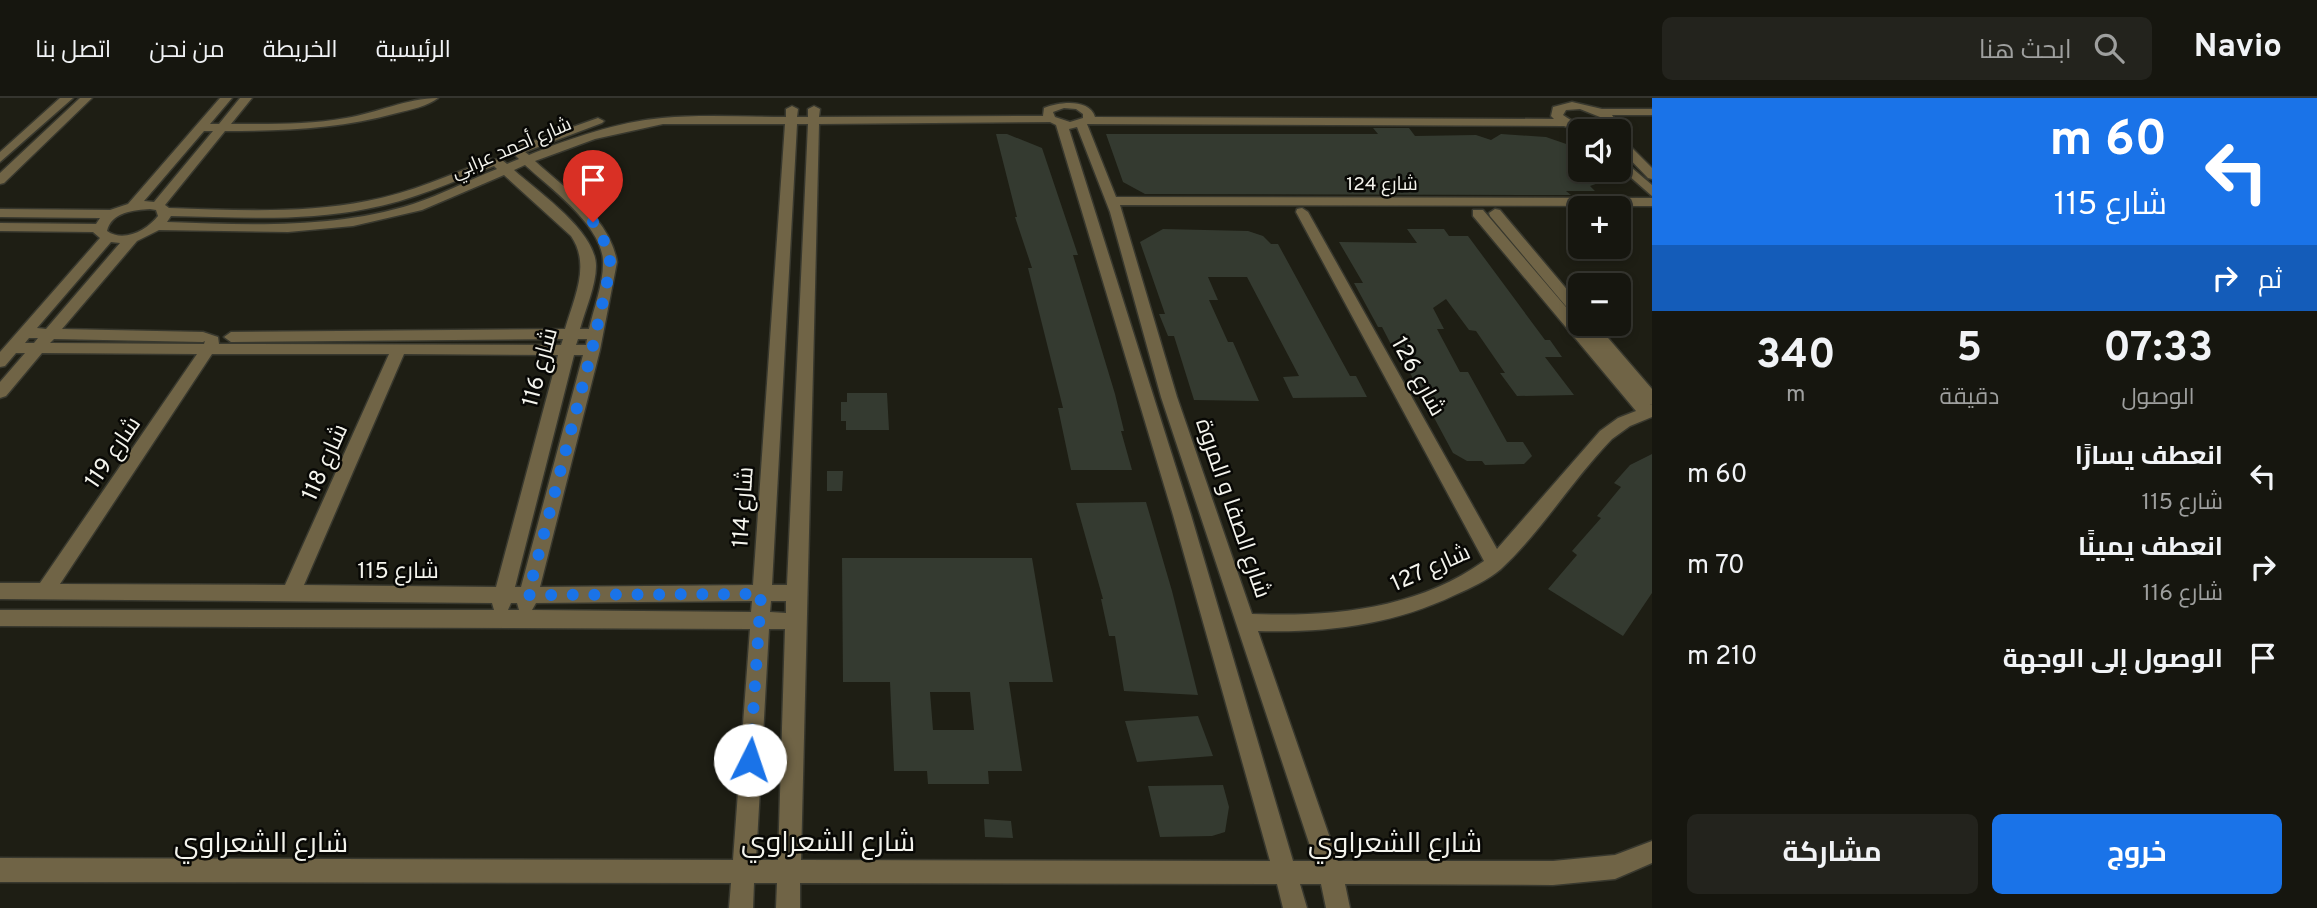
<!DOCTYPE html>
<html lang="ar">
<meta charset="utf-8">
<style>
:root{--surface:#16160f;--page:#23231d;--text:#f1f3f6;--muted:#9e9f9e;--line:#35352f;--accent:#1a73e8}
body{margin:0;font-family:Overpass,Cairo,sans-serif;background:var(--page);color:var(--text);direction:rtl;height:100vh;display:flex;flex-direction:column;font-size:26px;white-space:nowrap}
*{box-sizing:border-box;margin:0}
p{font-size:23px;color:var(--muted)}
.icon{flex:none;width:38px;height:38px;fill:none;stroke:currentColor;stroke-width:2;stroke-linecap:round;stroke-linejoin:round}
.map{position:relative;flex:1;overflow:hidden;direction:ltr}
.side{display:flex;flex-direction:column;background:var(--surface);width:665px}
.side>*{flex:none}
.top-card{background:#1a73e8;color:#fff;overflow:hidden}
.tools{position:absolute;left:1568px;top:21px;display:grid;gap:14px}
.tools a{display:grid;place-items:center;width:63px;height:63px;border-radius:10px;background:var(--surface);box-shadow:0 4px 10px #0003,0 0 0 2px var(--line);font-size:35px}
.pin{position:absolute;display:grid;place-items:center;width:60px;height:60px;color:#fff;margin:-72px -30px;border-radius:50% 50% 50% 0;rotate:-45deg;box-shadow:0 0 7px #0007}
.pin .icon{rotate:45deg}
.me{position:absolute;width:77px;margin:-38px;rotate:4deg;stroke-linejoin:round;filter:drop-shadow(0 0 5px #0008)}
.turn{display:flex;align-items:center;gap:24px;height:147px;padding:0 35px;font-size:32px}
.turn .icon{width:91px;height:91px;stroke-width:2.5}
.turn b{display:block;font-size:49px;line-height:60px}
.then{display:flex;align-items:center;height:66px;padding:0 35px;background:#0003;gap:14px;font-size:26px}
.eta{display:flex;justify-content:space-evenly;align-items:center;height:119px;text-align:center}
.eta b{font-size:42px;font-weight:700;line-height:49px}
.button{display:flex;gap:14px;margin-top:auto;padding:14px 35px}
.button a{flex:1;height:80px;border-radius:10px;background:var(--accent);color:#fff;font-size:28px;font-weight:700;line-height:80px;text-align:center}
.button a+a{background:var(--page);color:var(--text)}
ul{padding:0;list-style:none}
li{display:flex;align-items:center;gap:21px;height:91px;padding:0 35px}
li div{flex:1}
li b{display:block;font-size:26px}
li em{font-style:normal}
header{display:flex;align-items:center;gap:42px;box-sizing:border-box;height:98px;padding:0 35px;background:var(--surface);border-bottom:2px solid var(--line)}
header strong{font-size:33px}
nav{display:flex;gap:38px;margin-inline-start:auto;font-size:24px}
.search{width:490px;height:63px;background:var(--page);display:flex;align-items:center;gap:18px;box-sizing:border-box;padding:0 24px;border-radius:10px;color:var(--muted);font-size:26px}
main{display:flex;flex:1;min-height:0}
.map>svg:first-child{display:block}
.building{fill:#343a30;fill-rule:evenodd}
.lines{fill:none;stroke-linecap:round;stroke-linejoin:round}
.minor-casing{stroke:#38382e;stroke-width:3}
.minor{fill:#706446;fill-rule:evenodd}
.route{stroke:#1a73e8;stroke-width:12;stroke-dasharray:0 21.6}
.labels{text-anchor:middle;stroke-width:5;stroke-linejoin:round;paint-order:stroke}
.far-street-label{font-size:19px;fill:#f4f4ed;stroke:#080805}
.street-label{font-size:23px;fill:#f4f4ed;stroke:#080805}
.near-street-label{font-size:28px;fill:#f4f4ed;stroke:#080805}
</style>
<header>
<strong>Navio</strong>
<div class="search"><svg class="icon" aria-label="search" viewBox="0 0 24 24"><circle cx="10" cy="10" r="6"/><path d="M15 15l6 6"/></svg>ابحث هنا</div>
<nav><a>الرئيسية</a><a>الخريطة</a><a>من نحن</a><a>اتصل بنا</a></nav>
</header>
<main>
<section class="side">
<div class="top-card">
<div class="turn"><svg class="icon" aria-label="left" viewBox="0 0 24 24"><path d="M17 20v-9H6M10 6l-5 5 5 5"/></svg><div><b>60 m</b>شارع 115</div></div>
<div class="then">ثم<svg class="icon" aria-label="right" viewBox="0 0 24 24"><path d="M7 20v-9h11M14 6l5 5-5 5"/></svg></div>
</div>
<div class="eta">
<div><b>07:33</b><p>الوصول</p></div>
<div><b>5</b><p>دقيقة</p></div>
<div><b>340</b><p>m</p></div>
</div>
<ul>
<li><svg class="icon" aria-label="left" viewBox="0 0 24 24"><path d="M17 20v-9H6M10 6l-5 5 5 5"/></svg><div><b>انعطف يسارًا</b><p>شارع 115</p></div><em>60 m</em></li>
<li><svg class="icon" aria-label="right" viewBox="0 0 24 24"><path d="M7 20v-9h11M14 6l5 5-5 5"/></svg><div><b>انعطف يمينًا</b><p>شارع 116</p></div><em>70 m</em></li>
<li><svg class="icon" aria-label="arrive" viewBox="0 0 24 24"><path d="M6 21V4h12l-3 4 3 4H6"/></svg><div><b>الوصول إلى الوجهة</b></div><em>210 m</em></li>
</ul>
<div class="button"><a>خروج</a><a>مشاركة</a></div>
</section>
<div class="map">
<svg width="1652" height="810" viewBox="0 0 1652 810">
<rect width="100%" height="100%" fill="#1e1e14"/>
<!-- building -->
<path class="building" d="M1373 30H1409L1415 38 1476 37 1491 42 1501 36 1546 39 1572 48 1580 56V72H1597L1607 82 1590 88 1595 93H1566L1571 97 1145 96 1123 84 1106 36H1378Z
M996 36H1007L1042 50 1078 157H1073L1115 296 1124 333H1121L1132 372H1071L1058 310H1063L1028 170H1032L1015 119H1017Z
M1163 131 1248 133 1263 138 1271 146H1278L1350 278H1356L1367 299 1293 300 1283 279 1299 278 1247 179H1208L1218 202H1209L1228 244H1233L1259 303 1194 302 1174 238H1168L1159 216H1165L1140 144Z
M1407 131H1444L1449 138H1468L1545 242H1550L1562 259H1545L1574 297 1517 298 1500 275H1505L1476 233 1469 232 1446 201 1433 210 1444 231H1437L1460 274H1468L1507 344H1523L1532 358 1524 366 1485 367 1482 363H1467L1453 355 1402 260H1398L1382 229H1378L1354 185H1363L1339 144 1417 145Z
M847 295H887L889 332H846V323H841V304H847Z
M1652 356V495L1623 538 1548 491 1577 457 1572 453 1601 420 1597 418 1621 389 1614 385 1630 367Z
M827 373H843L842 393H827Z
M1146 404 1172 493 1198 597 1124 593 1115 538H1109L1101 501H1103L1076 405Z
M842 460H1032L1053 584H1009L1022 673H988L989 686H928L927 673H894L890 584H843ZM930 594H970L974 632H933Z
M1198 618 1213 658 1137 664 1125 623Z
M1223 687 1229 709 1225 734 1212 738 1160 739 1148 688Z
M984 721 1011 723 1013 740 985 739Z"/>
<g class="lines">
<!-- minor casing -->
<g class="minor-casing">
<path id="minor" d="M60 0H73L0 64V54Z
M80 0H92L4 85 0 86V75Z
M220 0H232L210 26H219L240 0H252L231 26C269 26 308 27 346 20 377 15 407 0 438 0 428 8 410 12 397 15 340 31 284 33 225 33L165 107 169 110C235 112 302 116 367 103 410 95 450 77 490 61L502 62 507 66 519 61 514 56 519 48 598 20 604 23 602 25 525 54 529 57C571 40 617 24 662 20 703 16 745 19 786 19V11L792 8 798 11 797 19H808V11L814 8 820 11 819 19 1043 18 1044 10C1059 4 1089 0 1095 19L1554 21 1551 18 1553 9 1572 4 1602 11H1652V17H1612L1619 28 1614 33H1580L1564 28 1087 26 1116 99 1652 100V108L1120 107 1177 299 1252 516C1333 519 1417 511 1484 463L1296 114 1297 111 1302 110 1308 114 1497 451 1600 333 1618 320 1636 313 1473 118V112H1483L1583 229 1581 226H1596L1652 291V307L1648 305 1652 307V319L1630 328 1612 341C1573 381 1541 434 1501 471 1488 482 1471 490 1455 497 1392 527 1327 535 1258 533L1338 763H1553L1615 757 1652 743V765L1615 781 1553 787 1345 786 1350 810H1326L1321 786H1300L1307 810H1283L1277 786 800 785V810H776L777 785H754L753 810H729L731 785 0 784V760L733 762 750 531 0 528V512H494L492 505 0 501V485H40L197 256 42 255 6 298 0 300V284L25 255H16L5 268 0 269V254L100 140 93 134 0 133V125L96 126 100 120 0 119V111L110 112 128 106ZM1064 10 1076 11 1083 16V20L1070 24 1055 19 1053 14ZM1580 11 1600 19 1607 27C1591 33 1576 26 1563 17L1566 12ZM1050 24 1056 27 1173 417 1270 763 801 762 819 26ZM663 26H785L753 487 540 489 600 252 617 164C610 120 566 92 535 63L595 41ZM797 26H808L787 487H772ZM1077 29 1110 114 1161 299 1315 763H1293L1191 417 1069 31ZM204 33H213L154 104 144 103ZM525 67C550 90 601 127 603 162 604 184 594 209 589 231H580C585 212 596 188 596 168 596 133 538 94 514 72ZM494 68 497 71C469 82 441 97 413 106 334 131 249 127 167 124L171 118C236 119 302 124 366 111 411 103 452 84 494 68ZM504 77 571 138C591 167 574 200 565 231L231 234 224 239 231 244 563 241 561 247 219 246 218 239 203 234 62 231 137 143 159 132 288 134 353 128 422 112ZM150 111 156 112 158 118C147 132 124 145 107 133 111 114 134 112 150 111ZM111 144 120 145 46 231 37 230ZM29 240H38L34 245H25ZM54 241 203 244 205 243 204 246 50 245ZM578 241H587L586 247H576ZM212 256H389L285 487 60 486ZM404 256 558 257 496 489 304 487ZM574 257H583L521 489H515ZM752 503 751 514 532 512 536 505ZM771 503H786V515L770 514ZM511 505H517L519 512H508ZM769 531H785L778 762H756Z
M1619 41H1623L1652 70V81L1648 80 1619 50Z
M1619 59 1652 87V98L1619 69Z
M1495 111 1500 112 1580 207V221L1575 219 1490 118 1489 115Z"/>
</g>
<!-- minor -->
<use href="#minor" class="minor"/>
</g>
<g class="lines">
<!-- route -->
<path class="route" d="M593 124 608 150 610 164 608 180 592 252 528 497 761 496 750 662"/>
</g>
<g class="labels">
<!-- far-street labels -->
<g class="far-street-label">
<text transform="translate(511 49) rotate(-23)" y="7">شارع أحمد عرابي</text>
<text x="1382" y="92">شارع 124</text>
</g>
<!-- street labels -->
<g class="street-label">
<text transform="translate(539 269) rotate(-75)" y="8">شارع 116</text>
<text transform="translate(1419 278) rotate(61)" y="8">شارع 126</text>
<text transform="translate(112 354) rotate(-56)" y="8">شارع 119</text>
<text transform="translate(324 364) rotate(-66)" y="8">شارع 118</text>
<text transform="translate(742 409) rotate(-86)" y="8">شارع 114</text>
<text transform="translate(1234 410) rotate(71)" y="8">شارع الصفا و المروة</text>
<text transform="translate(1430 469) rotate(-24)" y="8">شارع 127</text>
<text x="398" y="480">شارع 115</text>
</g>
<!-- near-street labels -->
<g class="near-street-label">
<text x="828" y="753">شارع الشعراوي</text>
<text x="261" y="754">شارع الشعراوي</text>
<text x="1395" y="754">شارع الشعراوي</text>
</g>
</g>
</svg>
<div class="tools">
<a><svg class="icon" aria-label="sound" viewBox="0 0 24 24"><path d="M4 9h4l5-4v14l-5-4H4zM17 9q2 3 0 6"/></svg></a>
<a>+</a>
<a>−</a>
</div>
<div class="pin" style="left:593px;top:124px;background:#d93025"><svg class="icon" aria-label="arrive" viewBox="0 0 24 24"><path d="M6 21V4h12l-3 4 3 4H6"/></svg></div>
<svg class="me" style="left:750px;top:662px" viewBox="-20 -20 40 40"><circle r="19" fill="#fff"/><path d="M0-13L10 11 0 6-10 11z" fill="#1a73e8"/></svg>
</div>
</main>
